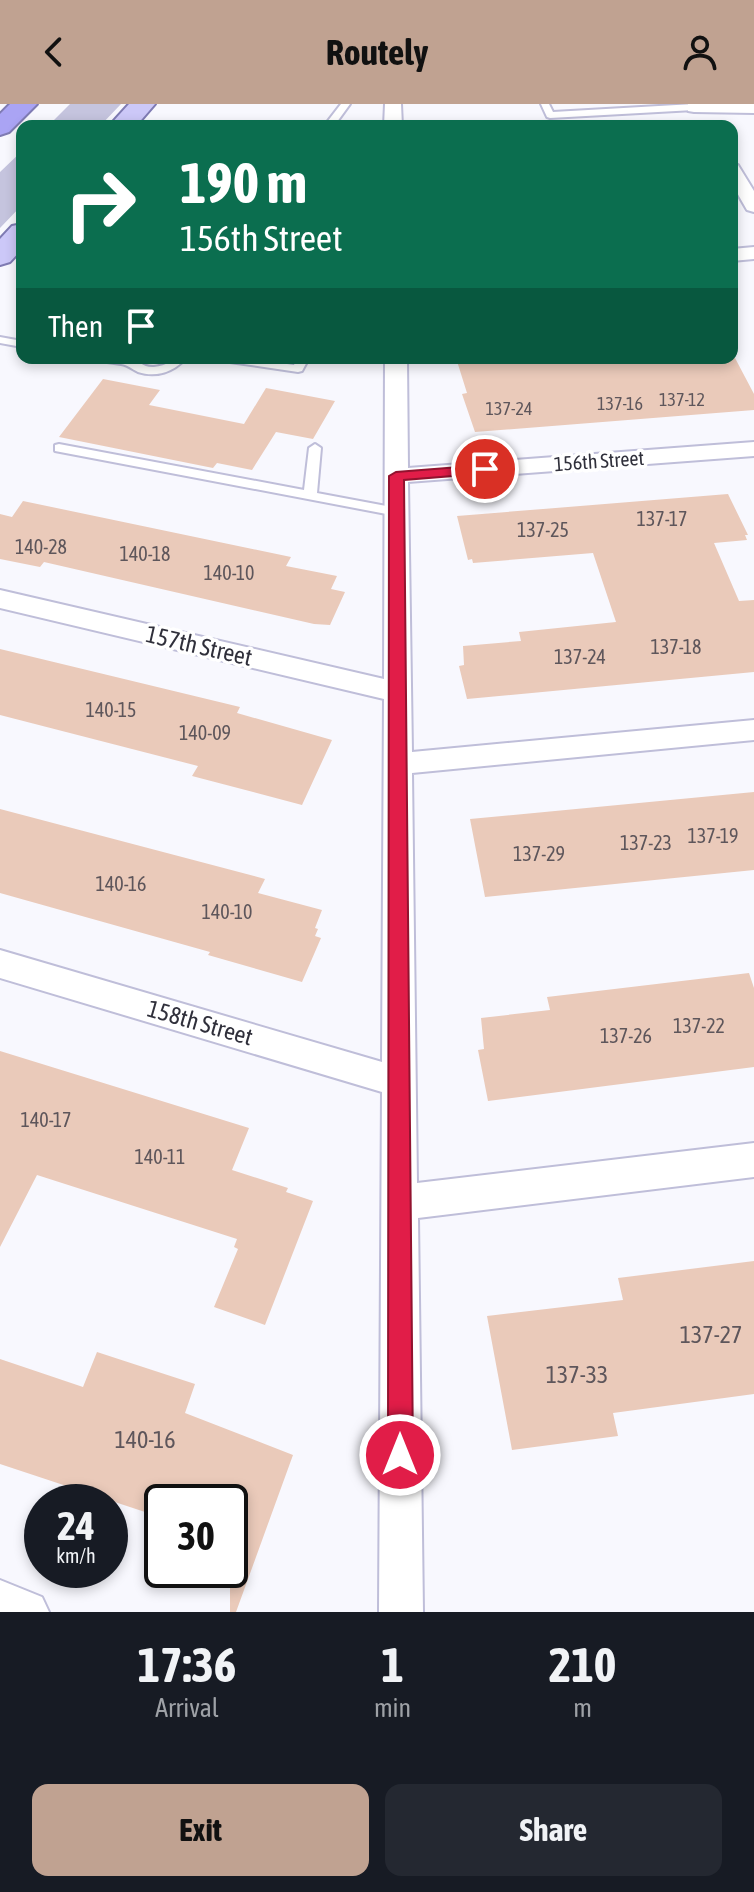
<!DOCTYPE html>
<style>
:root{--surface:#171b24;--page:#242831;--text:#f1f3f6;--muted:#9ea1a6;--accent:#c0a291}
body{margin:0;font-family:"Asap Condensed",sans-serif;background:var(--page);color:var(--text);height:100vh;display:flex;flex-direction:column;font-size:30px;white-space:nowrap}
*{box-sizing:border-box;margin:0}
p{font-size:26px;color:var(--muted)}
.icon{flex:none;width:44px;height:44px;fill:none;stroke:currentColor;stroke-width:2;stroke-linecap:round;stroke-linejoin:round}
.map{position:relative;height:1508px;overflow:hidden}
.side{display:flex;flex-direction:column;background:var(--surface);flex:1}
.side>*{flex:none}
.banner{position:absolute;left:16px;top:16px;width:722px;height:244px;border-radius:16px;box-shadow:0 4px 12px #0003;background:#0b6e4f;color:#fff;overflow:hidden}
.speed{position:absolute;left:24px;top:1380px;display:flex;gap:16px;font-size:40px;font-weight:700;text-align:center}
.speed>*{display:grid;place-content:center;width:104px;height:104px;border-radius:50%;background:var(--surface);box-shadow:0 4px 12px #0003;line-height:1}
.speed small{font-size:20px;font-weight:400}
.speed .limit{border:4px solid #111;border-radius:12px;background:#fff;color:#111}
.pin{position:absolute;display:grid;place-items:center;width:68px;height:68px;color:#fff;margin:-34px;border:4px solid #fff;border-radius:50%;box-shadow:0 2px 8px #0007}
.me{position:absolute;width:88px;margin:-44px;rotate:0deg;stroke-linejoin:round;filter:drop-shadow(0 0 6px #0008)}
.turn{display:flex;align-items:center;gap:28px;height:168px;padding:0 32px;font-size:36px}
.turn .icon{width:104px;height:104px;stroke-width:2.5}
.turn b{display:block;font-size:56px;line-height:68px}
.then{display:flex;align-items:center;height:76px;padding:0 32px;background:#0003;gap:16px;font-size:30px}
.eta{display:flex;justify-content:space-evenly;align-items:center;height:136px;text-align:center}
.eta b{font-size:48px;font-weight:700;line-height:56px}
.primary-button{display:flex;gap:16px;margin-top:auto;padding:16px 32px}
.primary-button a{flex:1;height:92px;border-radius:16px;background:var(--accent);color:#111;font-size:32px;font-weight:700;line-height:92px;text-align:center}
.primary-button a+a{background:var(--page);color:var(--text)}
header{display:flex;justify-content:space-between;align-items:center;height:104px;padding:0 32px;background:var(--accent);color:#111;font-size:36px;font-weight:700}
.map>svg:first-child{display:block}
.green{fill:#c5c4de}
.building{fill:#eacaba}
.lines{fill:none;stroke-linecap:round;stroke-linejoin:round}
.service-casing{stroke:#bfbed9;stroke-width:4}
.minor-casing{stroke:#bfbed9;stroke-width:4}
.primary-casing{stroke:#7f7bb3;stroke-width:4}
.motorway-casing{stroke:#7f7bb3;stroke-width:4}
.service{fill:#fff;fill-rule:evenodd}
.minor{fill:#fff;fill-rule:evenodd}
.primary{fill:#ccc8f8;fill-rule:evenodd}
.motorway{fill:#aaa4f4;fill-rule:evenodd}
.route{fill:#e11d48;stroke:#92132f;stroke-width:2}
.labels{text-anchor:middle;stroke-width:7;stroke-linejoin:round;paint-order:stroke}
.far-number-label{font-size:18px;fill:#5e565b}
.far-street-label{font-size:20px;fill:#30303b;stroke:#fff}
.number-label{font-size:20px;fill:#5e565b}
.street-label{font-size:24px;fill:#30303b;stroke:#fff}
.near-number-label{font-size:24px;fill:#5e565b}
</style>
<header><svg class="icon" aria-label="back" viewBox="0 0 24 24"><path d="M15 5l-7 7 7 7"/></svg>Routely<svg class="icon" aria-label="person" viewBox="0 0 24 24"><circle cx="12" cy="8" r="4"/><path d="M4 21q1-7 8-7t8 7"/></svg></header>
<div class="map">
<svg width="754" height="1508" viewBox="0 0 754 1508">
<rect width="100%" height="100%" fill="#f8f8fe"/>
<!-- green -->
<path class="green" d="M70 0H121L100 22H48Z
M22 47V101L0 124V68Z"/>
<!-- building -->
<path class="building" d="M456 254H735L754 290V306L475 328 462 290 467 289Z
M103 275 160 286 149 301 244 320 266 284 335 297 313 335 276 328 252 366 217 359 213 364 59 333Z
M728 390 748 431H745L747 436 714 439 739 497 754 496V568L467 595 459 562 464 561 463 542 521 537 519 528 616 518 593 449 473 459 472 455 468 456 457 412Z
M23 397 291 453 286 462 337 472 331 485 345 488 330 521 314 520 44 458 40 463 0 455V410L12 413Z
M0 545 240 603 237 609 332 636 302 701 192 672 198 662 0 611Z
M754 688V766L485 793 470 715Z
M0 705 265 775 258 789 322 806 315 824 318 825 315 832 321 834 302 878 208 851 210 848 0 789Z
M749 869 754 884V963L488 997 478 946 484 945 481 914 550 906 547 893Z
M0 947 249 1024 232 1066 288 1084 286 1088 313 1097 265 1221 214 1203 238 1145 234 1143 237 1135 37 1071 0 1143Z
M754 1157V1290L613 1309 618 1332 512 1346 487 1212 623 1196 618 1174Z
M97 1248 195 1280 185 1309 293 1351 236 1508H230V1398H152L148 1409 0 1360V1255L83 1283Z"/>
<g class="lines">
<!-- service casing -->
<g class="service-casing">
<path id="service" d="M341 0H350L334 22H324Z
M541 0H549L553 8 694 0 699 3 694 6 550 14 547 13Z
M0 233 22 237V243L0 239Z
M96 254C107 254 120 252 130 254 139 256 143 264 154 263 167 262 173 254 186 254 174 268 156 274 138 268 132 265 128 261 121 260 112 258 104 259 96 254Z
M217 254H246L294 261 297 254H309L302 267 298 268 223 257Z
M59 340 304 386 309 344 315 340 321 344 317 389 397 404 403 408 397 412 55 347V341Z"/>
</g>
<!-- minor casing -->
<g class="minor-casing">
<path id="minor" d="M385 0H401L402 22H384Z
M688 0H754V9L694 8 688 7Z
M732 60 738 61 754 87V108L747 106 732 80Z
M754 143V155L732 157V145Z
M385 254H407L408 364 754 338V352L408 378 412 648 754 616V636L412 669 417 1079 754 1039V1073L418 1114 423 1508H379L382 988 0 874V846L382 958 384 595 0 504V486L384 575Z
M0 1476 42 1493 49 1508H0Z"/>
</g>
<!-- primary casing -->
<g class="primary-casing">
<path id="primary" d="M129 0H155L136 22H109Z
M22 120V145L10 158 0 161V135L12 122Z"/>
</g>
<!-- motorway casing -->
<g class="motorway-casing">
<path id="motorway" d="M10 0H37L9 28 0 31V10Z"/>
</g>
<!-- service -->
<use href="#service" class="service"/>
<!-- minor -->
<use href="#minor" class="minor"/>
<!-- primary -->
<use href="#primary" class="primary"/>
<!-- motorway -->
<use href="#motorway" class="motorway"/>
</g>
<!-- route -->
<path class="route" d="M485 361 492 365 490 369 404 376 413 1351 409 1359 400 1363 392 1359 388 1351 389 372 396 368Z"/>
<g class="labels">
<!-- far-number labels -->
<g class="far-number-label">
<text x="682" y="302">137-12</text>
<text x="620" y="306">137-16</text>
<text x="509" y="311">137-24</text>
</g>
<!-- far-street labels -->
<g class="far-street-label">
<text transform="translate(599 357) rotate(-4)" y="7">156th Street</text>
</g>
<!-- number labels -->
<g class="number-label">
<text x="662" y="422">137-17</text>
<text x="543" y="433">137-25</text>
<text x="41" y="450">140-28</text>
<text x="145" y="457">140-18</text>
<text x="229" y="476">140-10</text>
<text x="676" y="550">137-18</text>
<text x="580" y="560">137-24</text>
<text x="111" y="613">140-15</text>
<text x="205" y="636">140-09</text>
<text x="713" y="739">137-19</text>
<text x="646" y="746">137-23</text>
<text x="539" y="757">137-29</text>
<text x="121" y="787">140-16</text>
<text x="227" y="815">140-10</text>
<text x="699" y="929">137-22</text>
<text x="626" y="939">137-26</text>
<text x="46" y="1023">140-17</text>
<text x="160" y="1060">140-11</text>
</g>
<!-- street labels -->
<g class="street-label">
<text transform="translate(199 542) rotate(13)" y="8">157th Street</text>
<text transform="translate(200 919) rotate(16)" y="8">158th Street</text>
</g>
<!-- near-number labels -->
<g class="near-number-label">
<text x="711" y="1239">137-27</text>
<text x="577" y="1279">137-33</text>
<text x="145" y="1344">140-16</text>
</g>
</g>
</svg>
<div class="speed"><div>24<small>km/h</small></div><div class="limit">30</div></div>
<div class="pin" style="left:485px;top:365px;background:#d93025"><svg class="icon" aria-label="arrive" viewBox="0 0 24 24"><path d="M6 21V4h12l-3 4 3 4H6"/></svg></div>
<svg class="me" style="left:400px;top:1351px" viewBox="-20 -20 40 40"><circle r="17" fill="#e11d48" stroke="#fff" stroke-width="3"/><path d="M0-11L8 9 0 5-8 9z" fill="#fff"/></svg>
<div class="banner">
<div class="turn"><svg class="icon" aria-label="right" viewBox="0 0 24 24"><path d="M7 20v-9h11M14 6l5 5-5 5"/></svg><div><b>190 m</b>156th Street</div></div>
<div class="then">Then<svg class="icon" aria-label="arrive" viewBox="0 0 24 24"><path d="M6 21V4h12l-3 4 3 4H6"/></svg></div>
</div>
</div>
<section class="side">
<div class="eta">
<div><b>17:36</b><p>Arrival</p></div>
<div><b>1</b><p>min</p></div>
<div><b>210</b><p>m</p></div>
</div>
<div class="primary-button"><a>Exit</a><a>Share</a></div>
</section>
